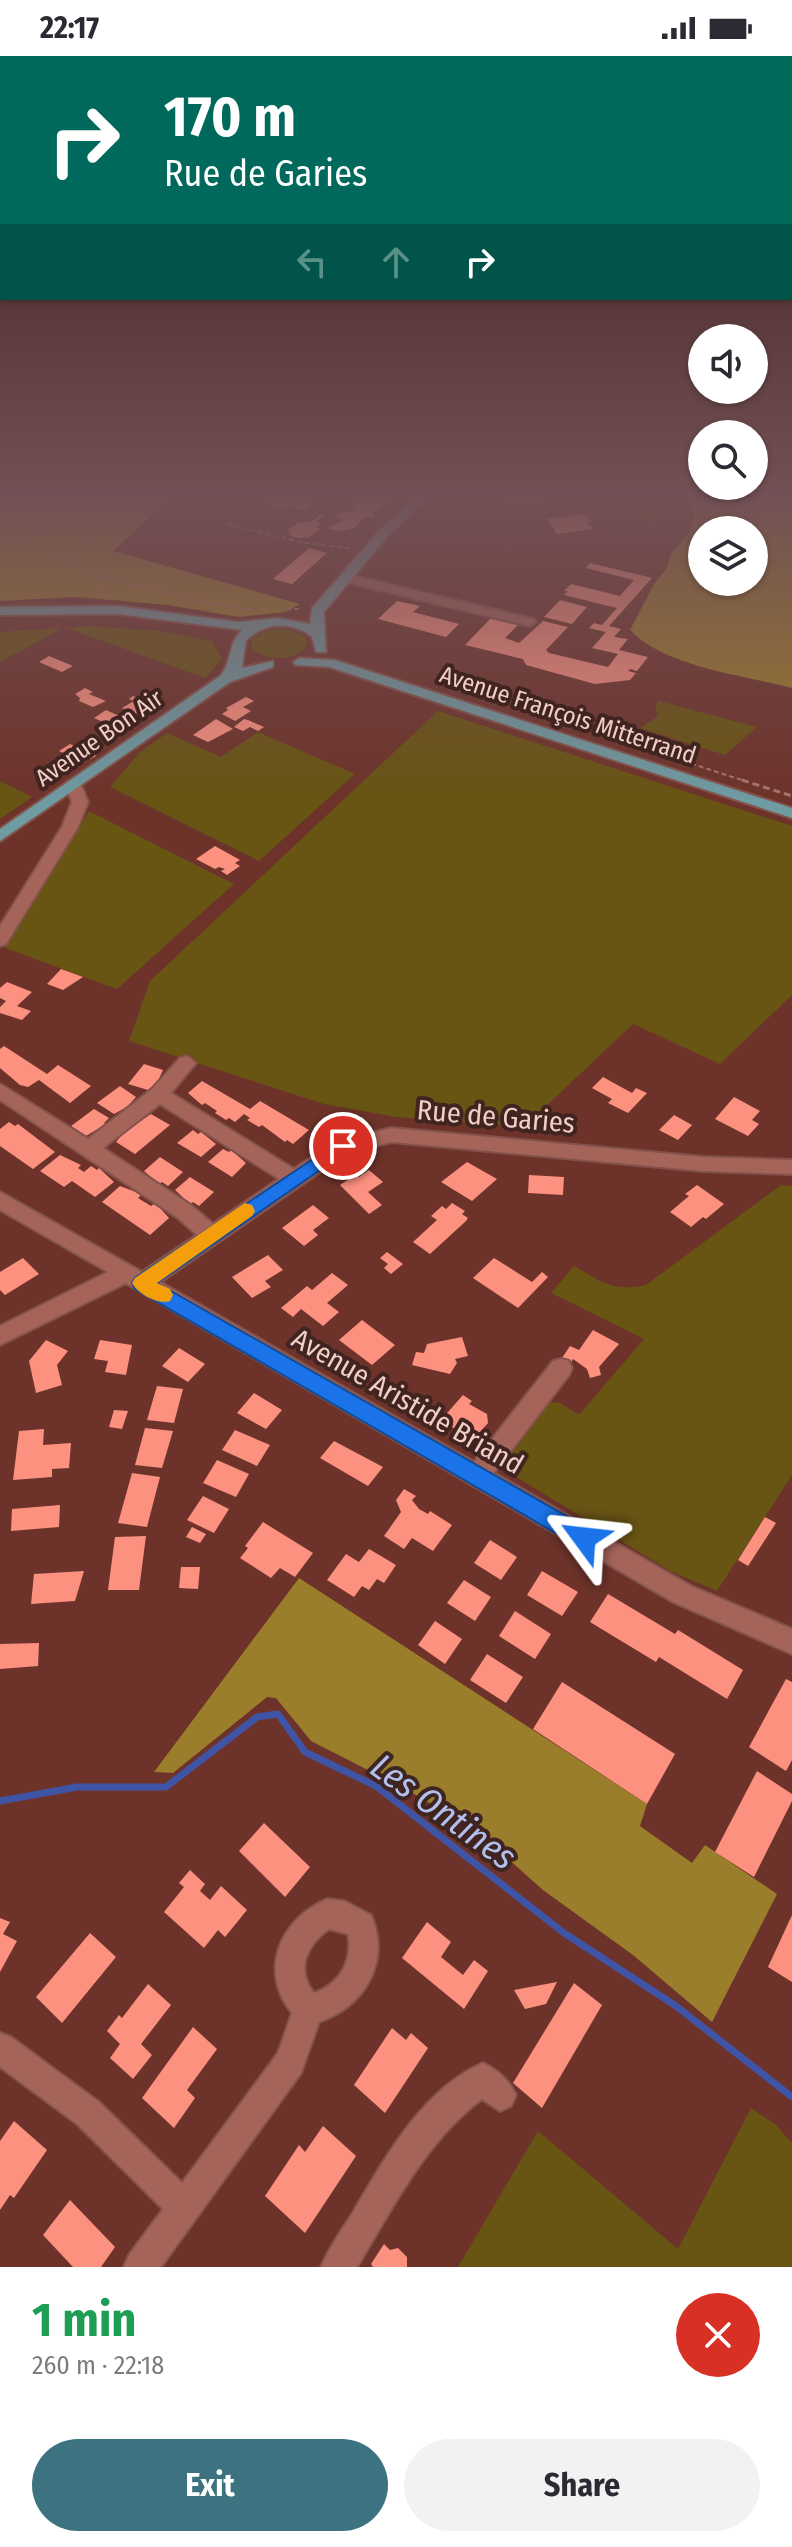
<!DOCTYPE html>
<meta charset="utf-8">
<style>
:root{--surface:#fff;--page:#f2f2f3;--text:#2b2b33;--muted:#7c7c81;--accent:#3d7380}
body{margin:0;font-family:"Fira Sans Condensed",sans-serif;background:var(--page);color:var(--text);height:100vh;display:flex;flex-direction:column;font-size:30px;white-space:nowrap}
*{box-sizing:border-box;margin:0}
p{font-size:26px;color:var(--muted)}
.icon{flex:none;width:44px;height:44px;fill:none;stroke:currentColor;stroke-width:2;stroke-linecap:round;stroke-linejoin:round}
.map{position:relative;height:2211px;overflow:hidden}
.side{display:flex;flex-direction:column;background:var(--surface);flex:1}
.side>*{flex:none}
.top-card{position:absolute;left:0px;top:0px;width:792px;height:244px;box-shadow:0 2px 6px #0004;background:#00695c;color:#fff;overflow:hidden}
.fabs{position:absolute;left:688px;top:268px;display:grid;gap:16px}
.fabs a{display:grid;place-items:center;width:80px;height:80px;border-radius:50%;background:var(--surface);box-shadow:0 2px 6px #0004;font-size:40px}
.pin{position:absolute;display:grid;place-items:center;width:68px;height:68px;color:#fff;margin:-34px;border:4px solid #fff;border-radius:50%;box-shadow:0 2px 8px #0007}
.me{position:absolute;width:88px;margin:-44px;rotate:300deg;stroke-linejoin:round;filter:drop-shadow(0 0 6px #0008)}
.turn{display:flex;align-items:center;gap:28px;height:168px;padding:0 32px;font-size:36px}
.turn .icon{width:104px;height:104px;stroke-width:2.5}
.turn b{display:block;font-size:56px;line-height:68px}
.lanes{display:flex;align-items:center;height:76px;padding:0 32px;background:#0003;justify-content:center;gap:40px;direction:ltr}
.lanes .off{opacity:.35}
.round{display:grid;place-items:center;flex:none;width:84px;height:84px;border-radius:42px;background:var(--page)}
.summary{display:flex;align-items:center;justify-content:space-between;height:136px;padding:0 32px}
h1{font-size:48px;font-weight:700;line-height:60px;color:#1e9e55}
.cta{display:flex;gap:16px;margin-top:auto;padding:16px 32px}
.cta a{flex:1;height:92px;border-radius:48px;background:var(--accent);color:#fff;font-size:32px;font-weight:700;line-height:92px;text-align:center}
.cta a+a{background:var(--page);color:var(--text)}
.status{display:flex;justify-content:space-between;align-items:center;height:56px;padding:0 40px;background:var(--surface);direction:ltr}
.status svg{height:22px;fill:currentColor}
.map>svg:first-child{display:block}
.green{fill:#685413}
.forest{fill:#9a7e2b;fill-rule:evenodd}
.lines{fill:none;stroke-linecap:round;stroke-linejoin:round}
.stream{stroke:#4054a5;stroke-width:7}
.building{fill:#fc9180}
.minor-casing{stroke:#83524b;stroke-width:4}
.major-casing{stroke:#83524b;stroke-width:4}
.path-far1{stroke:#a6766d;stroke-width:2;stroke-dasharray:5 3;stroke-linecap:butt}
.path{stroke:#a6766d;stroke-width:3;stroke-dasharray:7 4;stroke-linecap:butt}
.minor{fill:#a46459;fill-rule:evenodd}
.major{fill:#6f9ba2;fill-rule:evenodd}
.route{fill:#1a73e8;stroke:#114b97;stroke-width:2}
.slow{fill:#f59e0b}
.labels{text-anchor:middle;stroke-width:8;stroke-linejoin:round;paint-order:stroke}
.far-street-label{font-size:24px;fill:#f2cec7;stroke:#402420}
.street-label{font-size:28px;fill:#f2cec7;stroke:#402420}
.near-water-label{font-size:36px;font-style:italic;fill:#b1c0ec;stroke:#402420}
</style>
<div class="status"><b>22:17</b><svg viewBox="0 0 49 12"><path d="M0 12V9h3v3zM5 12V6h3v6zM10 12V3h3v9zM15 12V0h3v12zM26 1h20v11H26zM47 4h2v5h-2z"/></svg></div>
<div class="map">
<svg width="792" height="2211" viewBox="0 0 792 2211">
<rect width="100%" height="100%" fill="#6d332a"/>
<!-- green -->
<path class="green" d="M216 436H258L227 460 194 452Z
M648 438 675 444 654 468 626 461Z
M91 570 159 575 212 585 222 603 205 622 64 571 0 606V576Z
M282 572 304 579 308 588C296 606 268 606 252 593V583L264 575Z
M659 645 757 671 725 699 640 672 658 660 655 650Z
M438 655 792 770V939L720 1008 633 968 524 1071 396 1061 324 1048 129 985 150 925Z
M258 676 355 718 259 805 110 731 140 696 167 677 221 701Z
M0 725 32 741 0 763Z
M89 755 234 828 117 933 5 892Z
M781 1129 792 1130V1419L717 1535 672 1516 495 1408 549 1346 560 1347 579 1359 644 1283 551 1237 574 1210C602 1226 613 1236 646 1229Z
M751 2052 776 2069 792 2087V2211H458L538 2075 678 2193Z"/>
<!-- forest -->
<path class="forest" d="M0 436H178L113 495 300 548 286 556 239 561 168 549 77 541 0 545Z
M688 436H760L792 446V632C743 619 665 611 630 574L654 528 667 512 671 497 690 476 694 460 686 442ZM702 474H754V526H702Z
M299 1522 647 1748 640 1770 692 1807 705 1789 777 1838 712 1966 633 1899 543 1834 477 1775 409 1735 311 1685 276 1642 267 1641 173 1717 154 1716Z"/>
<g class="lines">
<!-- stream -->
<path class="stream" d="M0 1745 77 1731H166L257 1661 278 1658 305 1696 376 1730 564 1877 676 1950 792 2041"/>
</g>
<!-- building -->
<path class="building" d="M269 436 282 440 287 436 303 439 298 444 316 447 306 455 290 450 282 454 268 450 273 446 260 443Z
M367 436H398L373 457 374 461 364 462 354 472 340 475 327 472 345 464 335 461 343 455 352 456 356 453 348 451Z
M501 436H541L544 439 537 441 544 447 506 449Z
M322 457 324 459 316 466 321 468 315 471 321 473 309 481 298 482 289 479 291 476 286 475 298 467 312 465Z
M583 458 592 465 586 467 594 473 557 478 547 463Z
M309 492 327 497 292 528 273 523Z
M590 507 652 522 609 570 621 573 614 581 628 583 619 594 648 601 637 615 630 613 628 615 636 617 630 624 595 628 526 609 523 603 465 589 492 561 519 568 505 582 519 587 543 565 568 571 546 594 549 597 608 611 618 598 592 592 606 576 589 572 594 567 602 569 617 552 564 539 568 535H564L571 528 620 540 634 524 586 512Z
M560 544 587 551 572 568 544 561Z
M397 545 420 550 413 556 459 568 446 581 378 563Z
M49 600 73 610 62 616 39 606Z
M85 632 93 636 89 638 106 645 93 651 79 645 80 642 75 638Z
M133 640 146 646 144 648 148 650 135 658 122 652 134 645 129 643Z
M246 641 254 645 243 651 251 655 235 665 222 658 228 654 226 652Z
M106 654 126 663 114 671 94 662Z
M216 663 233 673 208 686 193 679Z
M244 663 248 664 264 671 258 675 250 671 243 675 234 671Z
M70 688 84 694 96 700 85 706 77 699 72 701 59 695Z
M215 790 240 804 235 807 240 810 227 819 221 815 225 813 219 811 215 813 196 803Z
M61 913 83 921 63 934 47 928Z
M7 926 32 936 17 950 31 955 22 964 0 957V951L6 945 0 942V932Z
M4 990 47 1018 58 1009 91 1030 70 1047 39 1024 28 1031 20 1029 0 1012V993Z
M144 1008 163 1014 158 1025 148 1034 128 1028Z
M603 1021 632 1037 636 1032 647 1037 628 1057 608 1047 612 1043 592 1032Z
M202 1025 250 1053 260 1045 309 1074 293 1088 287 1084 285 1086 262 1069 259 1071 247 1064 250 1062 244 1058 235 1066 229 1062 226 1064 215 1057 217 1055 205 1047 202 1049 188 1037Z
M120 1030 136 1041 127 1051 114 1058 97 1047Z
M734 1041 760 1055 752 1064 759 1068 748 1080 715 1063Z
M94 1053 109 1062 104 1067 106 1068 86 1080 71 1070Z
M151 1058 170 1069 135 1098 116 1086 125 1075Z
M674 1059 692 1069 678 1084 659 1074Z
M9 1066 15 1070 18 1068 55 1096 33 1113 0 1090V1073Z
M193 1074 198 1078 201 1076 216 1088 201 1101 177 1087Z
M223 1093 229 1096 231 1094 246 1107 232 1121 208 1106Z
M60 1099 81 1109 78 1112 84 1116 91 1110 97 1114 99 1112 114 1126 95 1141 72 1125 64 1131 40 1115Z
M160 1101 183 1116 168 1130 162 1126 159 1128 144 1115Z
M467 1106 497 1123 472 1145 441 1126Z
M369 1114 383 1126 368 1136 382 1149 369 1158 340 1129 355 1119 359 1121Z
M529 1119 564 1121 563 1139 528 1137Z
M190 1121 214 1136 199 1150 193 1146 190 1148 175 1134Z
M697 1129 724 1148 706 1163 703 1161 691 1171 670 1156 689 1140 685 1138Z
M120 1130 136 1136 141 1139 138 1142 151 1150 154 1148 160 1152 169 1162 150 1179 102 1146Z
M452 1147 465 1155 462 1158 468 1162 466 1165 430 1198 413 1186 437 1164 431 1160 442 1150 446 1153Z
M313 1149 329 1162 313 1174 318 1179 304 1190 282 1172Z
M387 1196 403 1208 391 1218 384 1212 388 1208 380 1202Z
M268 1199 283 1214 265 1225 271 1231 252 1242 232 1221Z
M23 1202 39 1218 5 1239 0 1234V1216Z
M494 1202 532 1226 542 1216 548 1221 518 1252 473 1222Z
M332 1217 348 1229 327 1247 339 1256 323 1270 301 1253 293 1261 281 1252 307 1230 312 1234Z
M362 1264 395 1289 372 1309 339 1284Z
M593 1274 619 1288 599 1311 601 1319 590 1322 587 1313 573 1303 567 1313 558 1308 570 1290 579 1294Z
M462 1281 468 1300 455 1303 457 1307 450 1318 412 1309 416 1296 424 1297 427 1288Z
M46 1284 68 1295 57 1309 62 1329 36 1337 29 1305Z
M100 1284 132 1289 126 1319 105 1316 108 1305 94 1303Z
M179 1292 205 1308 188 1326 162 1310Z
M157 1330 183 1333 174 1367 147 1364Z
M254 1337 282 1354 266 1373 237 1357Z
M463 1339 472 1345 469 1348 487 1358 488 1367 473 1384 441 1364Z
M114 1354 128 1355 122 1373 109 1371Z
M145 1372 173 1375 162 1412 135 1409Z
M44 1373 43 1389 71 1387 69 1412 52 1413V1421L13 1424 19 1375Z
M235 1374 270 1389 257 1410 222 1394Z
M334 1385 383 1411 368 1430 320 1402Z
M217 1404 249 1418 236 1441 203 1427Z
M132 1417 160 1421 147 1471 118 1467Z
M404 1433 416 1440 412 1444 419 1453 428 1458 430 1455 452 1469 433 1495 412 1482 404 1493 384 1480 401 1456 396 1444Z
M203 1440 229 1453 214 1477 187 1464Z
M60 1449 59 1471 11 1475 12 1453Z
M765 1461 776 1467 748 1510 738 1504Z
M263 1466 313 1497 295 1521 280 1512 271 1522 240 1502 248 1492 245 1490Z
M192 1471 206 1478 200 1487 186 1481Z
M146 1480 139 1534H108L115 1481Z
M490 1484 517 1501 501 1524 474 1507Z
M369 1493 396 1509 384 1527 377 1523 369 1534 362 1530 354 1541 327 1524 346 1498 359 1506Z
M181 1511H200L198 1533 179 1532Z
M84 1515 75 1545 31 1548 34 1518Z
M542 1515 578 1536 562 1560 527 1539Z
M464 1524 491 1541 475 1565 447 1547Z
M608 1538 675 1578 678 1574 743 1614 727 1643 659 1601 656 1606 590 1566Z
M515 1555 551 1578 535 1603 499 1580Z
M435 1565 462 1583 445 1608 418 1589Z
M39 1587 38 1610 0 1613V1588Z
M487 1598 523 1621 506 1647 470 1624Z
M786 1623 792 1626V1704L786 1715 749 1691Z
M562 1626 675 1698 647 1748 533 1673Z
M757 1715 792 1738V1745L754 1821 715 1796Z
M264 1767 310 1811 285 1841 239 1795Z
M190 1814 205 1828 200 1835 210 1844 221 1830 247 1854 225 1881 218 1874 204 1892 164 1856 184 1831 179 1827Z
M792 1859V1926L768 1911Z
M0 1862 10 1866 3 1878 17 1885 0 1916Z
M427 1866 451 1886 441 1901 463 1919 474 1904 488 1915 464 1953 402 1902Z
M90 1877 116 1901 62 1967 36 1941Z
M557 1926 546 1948 525 1953 514 1934Z
M574 1927 602 1949 542 2052 513 2027Z
M148 1928 171 1949 141 1988 152 1999 133 2023 110 2002 120 1988 107 1975 119 1959 122 1962Z
M193 1971 217 1993 187 2034 195 2042 174 2072 142 2042Z
M392 1972 406 1984 411 1977 428 1992 385 2057 354 2029Z
M14 2065 47 2094 14 2142 10 2139 0 2154V2085Z
M323 2070 356 2100 305 2177 265 2140 299 2089 305 2096Z
M70 2144 115 2191 101 2211H73L43 2179Z
M384 2188 390 2194 398 2192 407 2201V2211H373L371 2208Z"/>
<g class="lines">
<!-- minor casing -->
<g class="minor-casing">
<path id="minor" d="M346 518 534 563 536 566 529 570 341 525V519Z
M73 724 81 729 88 746 78 771 6 888 0 890V870L62 771 72 746 65 729Z
M187 1000 196 1007 171 1037 294 1113 336 1085 392 1072 703 1101 792 1104V1118L703 1115 392 1086 349 1096 160 1226 474 1406 553 1305 561 1303 569 1305 572 1312 569 1319 494 1417 691 1530 792 1573V1598L673 1546 126 1227 0 1289V1270L108 1216 0 1154V1136L142 1216 197 1179 178 1162 0 1044V1028L88 1083 152 1033 180 1002ZM160 1048 279 1123 213 1168 192 1150 103 1092Z
M327 1843 344 1845 371 1859C391 1906 365 1950 319 1966L301 2017 161 2211H124L129 2199 163 2153 77 2068 0 2011V1977L11 1981 99 2046 182 2127 278 1997 292 1957C258 1915 280 1863 327 1843ZM329 1873 348 1878C353 1905 340 1928 314 1937 295 1913 307 1889 329 1873Z
M483 2007C498 2014 509 2024 516 2039L511 2050 500 2055 482 2043C425 2086 393 2152 357 2211H321C329 2192 341 2175 352 2158 384 2104 422 2033 483 2007Z"/>
</g>
<!-- major casing -->
<g class="major-casing">
<path id="major" d="M421 436H433L387 481 324 556 326 596H316L312 581C292 565 264 566 246 585L242 612 273 605V611L230 626 0 785V773L220 620C233 605 227 588 242 574L118 558 0 559V551L118 550 238 566 278 562 310 568 312 552 379 475Z
M300 602 335 604 792 752V762L329 611 295 609 293 606Z"/>
</g>
<!-- path-far1 -->
<path class="path-far1" d="M42 436 13 461 24 470 52 477
M263 436 229 462 228 468 300 486 353 493
M0 478C59 485 103 468 152 436
M12 480 84 515 216 549 254 554
M77 511 82 475
M100 540 106 521
M286 553H302
M615 683 748 726"/>
<!-- path -->
<path class="path" d="M742 724 792 740"/>
<!-- minor -->
<use href="#minor" class="minor"/>
<!-- major -->
<use href="#major" class="major"/>
</g>
<!-- sky -->
<linearGradient id="sky" x2="0" y2="1"><stop stop-color="#3c1c17"/><stop offset="0.59" stop-color="#725055"/><stop offset="1" stop-color="#725055" stop-opacity="0"/></linearGradient>
<rect width="792" height="745" fill="url(#sky)"/>
<!-- route -->
<path class="route" d="M343 1083 352 1090 349 1094 157 1227 591 1474 595 1482 591 1489 584 1492 576 1489 135 1233 132 1227 135 1222Z"/>
<!-- slow -->
<path class="slow" d="M245 1147 252 1149 255 1155 252 1160 157 1227 170 1233 173 1239 170 1245C158 1249 138 1238 132 1227L135 1222Z"/>
<g class="labels">
<!-- far-street labels -->
<g class="far-street-label">
<text transform="translate(568 659) rotate(18)" y="8">Avenue François Mitterrand</text>
<text transform="translate(99 682) rotate(-35)" y="8">Avenue Bon Air</text>
</g>
<!-- street labels -->
<g class="street-label">
<text transform="translate(496 1060) rotate(5)" y="10">Rue de Garies</text>
<text transform="translate(408 1345) rotate(30)" y="10">Avenue Aristide Briand</text>
</g>
<!-- near-water labels -->
<g class="near-water-label">
<text transform="translate(444 1755) rotate(36)" y="13">Les Ontines</text>
</g>
</g>
</svg>
<div class="fabs">
<a><svg class="icon" aria-label="sound" viewBox="0 0 24 24"><path d="M4 9h4l5-4v14l-5-4H4zM17 9q2 3 0 6"/></svg></a>
<a><svg class="icon" aria-label="search" viewBox="0 0 24 24"><circle cx="10" cy="10" r="6"/><path d="M15 15l6 6"/></svg></a>
<a><svg class="icon" aria-label="layers" viewBox="0 0 24 24"><path d="M12 4l9 5-9 5-9-5zM3 14l9 5 9-5"/></svg></a>
</div>
<div class="pin" style="left:343px;top:1090px;background:#d93025"><svg class="icon" aria-label="arrive" viewBox="0 0 24 24"><path d="M6 21V4h12l-3 4 3 4H6"/></svg></div>
<svg class="me" style="left:584px;top:1482px" viewBox="-20 -20 40 40"><path d="M0-17L14 15 0 8-14 15z" fill="#1a73e8" stroke="#fff" stroke-width="4"/></svg>
<div class="top-card">
<div class="turn"><svg class="icon" aria-label="right" viewBox="0 0 24 24"><path d="M7 20v-9h11M14 6l5 5-5 5"/></svg><div><b>170 m</b>Rue de Garies</div></div>
<div class="lanes"><svg class="icon off" aria-label="left" viewBox="0 0 24 24"><path d="M17 20v-9H6M10 6l-5 5 5 5"/></svg><svg class="icon off" aria-label="ahead" viewBox="0 0 24 24"><path d="M12 20V5M6 11l6-6 6 6"/></svg><svg class="icon" aria-label="right" viewBox="0 0 24 24"><path d="M7 20v-9h11M14 6l5 5-5 5"/></svg></div>
</div>
</div>
<section class="side">
<div class="summary"><div><h1>1 min</h1><p>260 m · 22:18</p></div><a class="round" style="background:#d93025;color:#fff"><svg class="icon" aria-label="close" viewBox="0 0 24 24"><path d="M6 6l12 12M18 6L6 18"/></svg></a></div>
<div class="cta"><a>Exit</a><a>Share</a></div>
</section>
